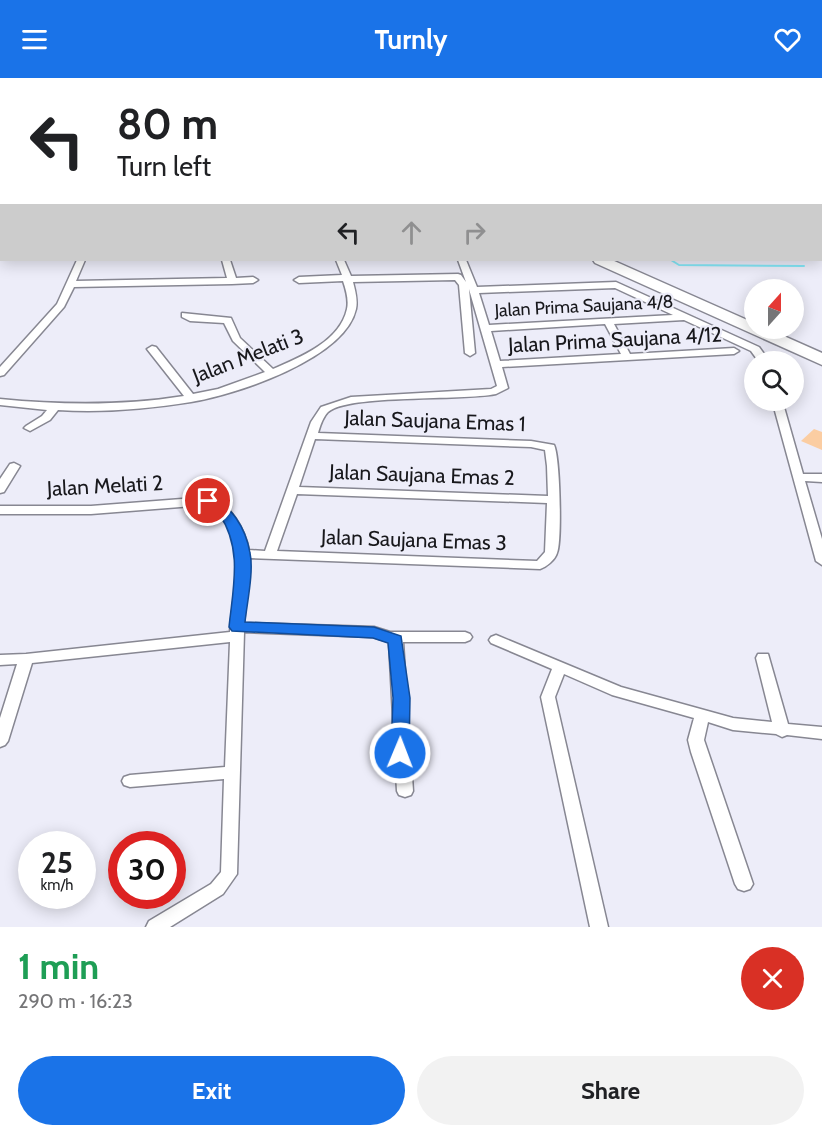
<!DOCTYPE html>
<meta charset="utf-8">
<style>
:root{--surface:#fff;--page:#f2f2f2;--text:#202124;--muted:#757577;--accent:#1a73e8}
body{margin:0;font-family:Cabin,sans-serif;background:var(--page);color:var(--text);height:100vh;display:flex;flex-direction:column;font-size:22px;white-space:nowrap}
*{box-sizing:border-box;margin:0}
p{font-size:20px;color:var(--muted)}
.icon{flex:none;width:33px;height:33px;fill:none;stroke:currentColor;stroke-width:2;stroke-linecap:round;stroke-linejoin:round}
.map{position:relative;height:849px;overflow:hidden}
.sheet{display:flex;flex-direction:column;background:var(--surface);flex:1}
.sheet>*{flex:none}
.top-card{position:absolute;left:0px;top:0px;width:822px;height:183px;box-shadow:0 3px 15px #0003;background:#fff;color:var(--text);overflow:hidden}
.needle{width:39px;rotate:21deg}
.tools{position:absolute;left:744px;top:201px;display:grid;gap:12px}
.tools a{display:grid;place-items:center;width:60px;height:60px;border-radius:50%;background:var(--surface);box-shadow:0 3px 15px #0003;font-size:30px}
.speed{position:absolute;left:18px;top:753px;display:flex;gap:12px;font-size:30px;font-weight:700;text-align:center}
.speed>*{display:grid;place-content:center;width:78px;height:78px;border-radius:50%;background:var(--surface);box-shadow:0 3px 15px #0003;line-height:1}
.speed small{font-size:15px;font-weight:400}
.speed .limit{border:9px solid #d22;background:#fff;color:#111}
.pin{position:absolute;display:grid;place-items:center;width:51px;height:51px;color:#fff;margin:-26px;border:3px solid #fff;border-radius:50%;box-shadow:0 2px 6px #0007}
.me{position:absolute;width:66px;margin:-33px;rotate:1deg;stroke-linejoin:round;filter:drop-shadow(0 0 4px #0008)}
.turn{display:flex;align-items:center;gap:21px;height:126px;padding:0 18px;font-size:27px}
.turn .icon{width:78px;height:78px;stroke-width:2.5}
.turn b{display:block;font-size:42px;line-height:51px}
.lanes{display:flex;align-items:center;height:57px;padding:0 18px;background:#0003;justify-content:center;gap:30px;direction:ltr}
.lanes .off{opacity:.35}
.round{display:grid;place-items:center;flex:none;width:63px;height:63px;border-radius:32px;background:var(--page)}
.headline{display:flex;align-items:center;justify-content:space-between;height:102px;padding:0 18px}
h1{font-size:36px;font-weight:700;line-height:45px;color:#1e9e55}
.button{display:flex;gap:12px;margin-top:auto;padding:12px 18px}
.button a{flex:1;height:69px;border-radius:36px;background:var(--accent);color:#fff;font-size:24px;font-weight:700;line-height:69px;text-align:center}
.button a+a{background:var(--page);color:var(--text)}
header{display:flex;justify-content:space-between;align-items:center;height:78px;padding:0 18px;background:var(--accent);color:#fff;font-size:27px;font-weight:700}
.map>svg:first-child{display:block}
.lines{fill:none;stroke-linecap:round;stroke-linejoin:round}
.stream{stroke:#84e8f8;stroke-width:2}
.river{fill:#84e8f8;fill-rule:evenodd}
.building{fill:#fbcda2}
.street-casing{stroke:#878792;stroke-width:3}
.secondary-casing{stroke:#878792;stroke-width:4}
.highway-casing{stroke:#878792;stroke-width:3}
.street{fill:#fff;fill-rule:evenodd}
.secondary{fill:#fff;fill-rule:evenodd}
.highway{fill:#fff;fill-rule:evenodd}
.route{fill:#1a73e8;stroke:#114b97;stroke-width:1.5}
.labels{text-anchor:middle;stroke-width:4.5;stroke-linejoin:round;paint-order:stroke}
.far-street-label{font-size:18px;fill:#18181c;stroke:#ededf9}
.street-label{font-size:21px;fill:#18181c;stroke:#ededf9}
</style>
<header><svg class="icon" aria-label="menu" viewBox="0 0 24 24"><path d="M4 6h16M4 12h16M4 18h16"/></svg>Turnly<svg class="icon" aria-label="heart" viewBox="0 0 24 24"><path d="M12 20l-8-8c-3-5 5-10 8-4 3-6 11-1 8 4z"/></svg></header>
<div class="map">
<svg width="822" height="849" viewBox="0 0 822 849">
<rect width="100%" height="100%" fill="#ededf9"/>
<g class="lines">
<!-- stream -->
<path class="stream" d="M671 182 679 187 804 188"/>
<!-- river -->
<path class="river" d="M588 0H599L587 2Z
M0 63H2L0 71Z"/>
</g>
<!-- building -->
<path class="building" d="M814 351 822 354V372L801 363Z"/>
<g class="lines">
<!-- street casing -->
<g class="street-casing">
<path id="street" d="M0 0H9L0 3Z
M337 0 349 2H338Z
M642 0H660L641 2Z
M820 1H822V5L818 2Z
M2 16V21H0V17Z
M820 17H822V21H820Z
M820 41H822L820 46Z
M0 55H2V59H0Z
M820 68H822V72H820Z
M820 97H822V102H820Z
M0 108H2V112H0Z
M820 117H822V121H820Z
M820 147H822V153L820 152Z
M77 182H85L76 203 227 200 222 182H230L236 200 253 199 258 202 253 205 232 206 74 209 64 229 4 297 0 298V289L57 226Z
M336 182H344L351 198 458 196 461 197 466 204 458 182H466L477 209 616 204 759 269 770 284H759L751 273 684 242 614 246 630 276 734 270 739 273 734 276 502 289 508 310 496 316C462 323 349 316 328 334 323 339 320 348 318 355L531 363 554 367C560 379 562 463 557 475 555 482 546 489 540 491L250 480 244 545 374 549 390 554H465L470 556 472 559 470 562 465 564H403L413 713 411 717 405 719 399 717 397 713 389 564 373 559 244 554 237 796 223 816 170 849H146L149 843 211 806 221 794 224 701 130 709 124 707 122 703 124 699 130 697 225 689 230 564 32 585 8 663 5 667 0 669V640L17 586 0 587V577L26 576 230 554C232 513 254 451 206 427L91 436H0V428H91L208 419C231 426 244 450 249 472L265 473 311 344 321 329 351 319 491 311 497 308 469 211 475 275 470 278 465 275 459 207 455 202 353 204C355 212 358 222 356 231 345 281 235 317 191 324 147 331 102 335 58 332L50 342 30 353 24 350 26 348 42 338 47 332 0 327V321C62 327 122 328 184 318L147 271 152 268 156 269 193 316 218 311 265 294 233 263 224 245 190 243 182 239V235L231 240 240 260 273 291C301 279 340 263 347 231 349 222 346 212 343 203L299 205 294 202 299 199 342 197ZM615 210 673 237 489 247 479 215ZM605 246 621 276 500 283 491 253ZM315 361 531 369 545 372 547 388 548 418 299 409ZM297 416 547 425 545 474 537 483 277 473Z
M772 322H782L803 396H822V404L805 403 822 461V487L816 483Z
M14 385 20 388 4 414 0 415V401L10 386Z
M496 557 621 609 733 640 772 644 756 580 758 576H768L788 646 822 649V661L787 657 782 659 776 656 733 652 708 644 704 662 753 806 750 811 744 813 738 811 735 806 691 674 688 662 694 640 612 617 564 596 555 619 608 849H590L541 619 552 591 491 565 489 562 491 559Z"/>
</g>
<!-- secondary casing -->
<g class="secondary-casing">
<path id="secondary" d="M640 0H648L649 2H640Z
M0 79H2V85H0Z
M820 107H822V113H820Z"/>
</g>
<!-- highway casing -->
<g class="highway-casing">
<path id="highway" d="M265 0H285L286 2H266Z
M288 0H305L306 2H289Z
M593 182H612L754 245V250H766L822 275V287L595 185Z"/>
</g>
<!-- street -->
<use href="#street" class="street"/>
<!-- secondary -->
<use href="#secondary" class="secondary"/>
<!-- highway -->
<use href="#highway" class="highway"/>
</g>
<!-- route -->
<path class="route" d="M208 419C231 425 246 451 250 475 254 493 247 525 245 544L374 549 401 558 410 620 409 675 406 679H394L391 675 393 620 388 565 373 560 232 553 229 549C233 510 243 470 219 436 214 429 206 429 201 423Z"/>
<g class="labels">
<!-- far-street labels -->
<g class="far-street-label">
<text transform="translate(584 228) rotate(-3)" y="6">Jalan Prima Saujana 4/8</text>
</g>
<!-- street labels -->
<g class="street-label">
<text transform="translate(615 262) rotate(-3)" y="7">Jalan Prima Saujana 4/12</text>
<text transform="translate(248 278) rotate(-21)" y="7">Jalan Melati 3</text>
<text transform="translate(435 343) rotate(2)" y="7">Jalan Saujana Emas 1</text>
<text transform="translate(422 397) rotate(2)" y="7">Jalan Saujana Emas 2</text>
<text transform="translate(105 408) rotate(-3)" y="7">Jalan Melati 2</text>
<text transform="translate(414 462) rotate(2)" y="7">Jalan Saujana Emas 3</text>
</g>
</g>
</svg>
<div class="tools">
<a><svg class="needle" viewBox="-14 -14 28 28"><path d="M0-13l5 13h-10z" fill="#e53935"/><path d="M0 13l5-13h-10z" fill="#757577"/></svg></a>
<a><svg class="icon" aria-label="search" viewBox="0 0 24 24"><circle cx="10" cy="10" r="6"/><path d="M15 15l6 6"/></svg></a>
</div>
<div class="speed"><div>25<small>km/h</small></div><div class="limit">30</div></div>
<div class="pin" style="left:208px;top:423px;background:#d93025"><svg class="icon" aria-label="arrive" viewBox="0 0 24 24"><path d="M6 21V4h12l-3 4 3 4H6"/></svg></div>
<svg class="me" style="left:400px;top:675px" viewBox="-20 -20 40 40"><circle r="17" fill="#1a73e8" stroke="#fff" stroke-width="3"/><path d="M0-11L8 9 0 5-8 9z" fill="#fff"/></svg>
<div class="top-card">
<div class="turn"><svg class="icon" aria-label="left" viewBox="0 0 24 24"><path d="M17 20v-9H6M10 6l-5 5 5 5"/></svg><div><b>80 m</b>Turn left</div></div>
<div class="lanes"><svg class="icon" aria-label="left" viewBox="0 0 24 24"><path d="M17 20v-9H6M10 6l-5 5 5 5"/></svg><svg class="icon off" aria-label="ahead" viewBox="0 0 24 24"><path d="M12 20V5M6 11l6-6 6 6"/></svg><svg class="icon off" aria-label="right" viewBox="0 0 24 24"><path d="M7 20v-9h11M14 6l5 5-5 5"/></svg></div>
</div>
</div>
<section class="sheet">
<div class="headline"><div><h1>1 min</h1><p>290 m · 16:23</p></div><a class="round" style="background:#d93025;color:#fff"><svg class="icon" aria-label="close" viewBox="0 0 24 24"><path d="M6 6l12 12M18 6L6 18"/></svg></a></div>
<div class="button"><a>Exit</a><a>Share</a></div>
</section>
